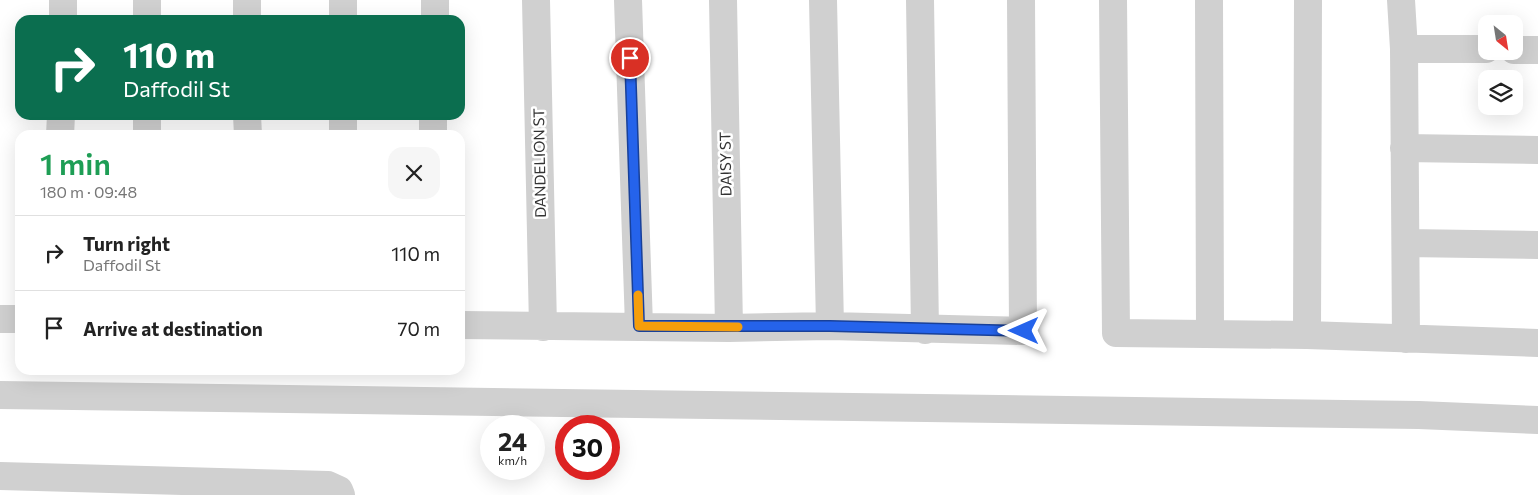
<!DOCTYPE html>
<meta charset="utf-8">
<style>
:root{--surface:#fff;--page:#f6f6f6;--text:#222;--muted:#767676;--line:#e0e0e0}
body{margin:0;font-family:Commissioner,sans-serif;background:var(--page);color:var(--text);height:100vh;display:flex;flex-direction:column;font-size:19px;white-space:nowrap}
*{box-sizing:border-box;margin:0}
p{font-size:16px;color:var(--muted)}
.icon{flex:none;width:28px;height:28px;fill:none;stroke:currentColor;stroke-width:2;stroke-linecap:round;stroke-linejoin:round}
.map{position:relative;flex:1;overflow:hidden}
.drawer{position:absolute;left:15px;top:130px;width:450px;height:245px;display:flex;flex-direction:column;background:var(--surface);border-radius:15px;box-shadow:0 5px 20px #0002}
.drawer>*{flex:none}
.guide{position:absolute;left:15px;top:15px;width:450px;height:105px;border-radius:15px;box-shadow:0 5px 20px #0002;background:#0b6e4f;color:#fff;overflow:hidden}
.needle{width:32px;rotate:150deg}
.buttons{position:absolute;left:1478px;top:15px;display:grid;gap:10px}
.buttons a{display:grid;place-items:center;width:45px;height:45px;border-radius:10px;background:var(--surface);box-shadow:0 5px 20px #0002;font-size:25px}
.speed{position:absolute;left:480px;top:415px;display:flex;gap:10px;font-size:25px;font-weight:700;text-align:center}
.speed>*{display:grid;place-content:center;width:65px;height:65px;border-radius:50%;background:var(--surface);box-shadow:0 5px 20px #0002;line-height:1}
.speed small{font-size:12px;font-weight:400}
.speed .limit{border:8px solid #d22;background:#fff;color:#111}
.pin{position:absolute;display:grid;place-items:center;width:42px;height:42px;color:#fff;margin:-21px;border:2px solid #fff;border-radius:50%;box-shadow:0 1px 5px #0007}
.me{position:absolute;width:55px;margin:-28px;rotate:270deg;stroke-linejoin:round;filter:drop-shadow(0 0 4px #0008)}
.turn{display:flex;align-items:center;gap:18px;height:105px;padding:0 25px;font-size:22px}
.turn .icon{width:65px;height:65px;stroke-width:2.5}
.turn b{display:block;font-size:35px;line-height:42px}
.round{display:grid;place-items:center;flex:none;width:52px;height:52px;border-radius:15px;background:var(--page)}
.overview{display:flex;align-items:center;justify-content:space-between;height:85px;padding:0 25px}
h1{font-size:30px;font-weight:600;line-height:38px;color:#1e9e55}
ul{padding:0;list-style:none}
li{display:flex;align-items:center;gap:15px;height:75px;padding:0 25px;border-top:1px solid var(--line)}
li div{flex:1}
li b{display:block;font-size:19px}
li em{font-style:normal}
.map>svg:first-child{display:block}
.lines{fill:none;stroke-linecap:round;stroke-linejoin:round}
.minor{stroke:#d0d0d0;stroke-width:28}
.route-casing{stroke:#184099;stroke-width:12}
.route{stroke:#2563eb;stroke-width:9}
.slow{stroke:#f59e0b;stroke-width:9}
.labels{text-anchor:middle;stroke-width:5;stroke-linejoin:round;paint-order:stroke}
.street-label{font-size:15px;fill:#333;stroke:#fff}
</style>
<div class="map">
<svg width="1538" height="495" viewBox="0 0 1538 495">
<rect width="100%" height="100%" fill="#fff"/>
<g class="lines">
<!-- minor -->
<path class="minor" d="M147 0V20
M247 0V20
M343 0V20
M536 0 543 327
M628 0 639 326
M723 0 729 328
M823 0 830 326
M920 0 925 330
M1113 0 1116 333 1307 335 1538 343
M1209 0 1210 334
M1401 0 1404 49 1406 339
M63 20V0
M435 20V0
M1404 49H1486
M1514 50H1538
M247 115 248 135
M343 115V135
M60 135 61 115
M147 135V115
M433 135V115
M1404 148 1538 150
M1406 243 1538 245
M0 319H20
M460 325 729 328 830 326 1023 331 1021 0
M1307 335 1308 0
M0 395 1419 415 1538 420
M0 476 328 485 339 490 341 495"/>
</g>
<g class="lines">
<!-- route casing -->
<g class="route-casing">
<path id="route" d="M630 58 639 326H830L1024 331"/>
</g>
<!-- route -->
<use href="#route" class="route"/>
<!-- slow -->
<path class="slow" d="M638 295 639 326 738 327"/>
</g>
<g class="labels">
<!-- street labels -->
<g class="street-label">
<text transform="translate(540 163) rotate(-91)" y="5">DANDELION ST</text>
<text transform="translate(726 164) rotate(-91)" y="5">DAISY ST</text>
</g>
</g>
</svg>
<div class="buttons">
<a><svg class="needle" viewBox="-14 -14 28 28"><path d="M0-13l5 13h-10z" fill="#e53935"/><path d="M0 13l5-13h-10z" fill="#767676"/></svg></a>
<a><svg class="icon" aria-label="layers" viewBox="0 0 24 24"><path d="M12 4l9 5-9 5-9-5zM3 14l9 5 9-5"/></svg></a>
</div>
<div class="speed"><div>24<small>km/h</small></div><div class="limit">30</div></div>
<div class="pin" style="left:630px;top:58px;background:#d93025"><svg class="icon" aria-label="arrive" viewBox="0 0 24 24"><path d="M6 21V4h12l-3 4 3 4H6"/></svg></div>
<svg class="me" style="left:1024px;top:331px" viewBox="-20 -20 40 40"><path d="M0-17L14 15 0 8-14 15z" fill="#2563eb" stroke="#fff" stroke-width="4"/></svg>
<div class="guide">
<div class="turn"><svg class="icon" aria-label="right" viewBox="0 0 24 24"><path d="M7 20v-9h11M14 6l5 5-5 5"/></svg><div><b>110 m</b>Daffodil St</div></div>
</div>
<section class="drawer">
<div class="overview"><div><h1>1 min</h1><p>180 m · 09:48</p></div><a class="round"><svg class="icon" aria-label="close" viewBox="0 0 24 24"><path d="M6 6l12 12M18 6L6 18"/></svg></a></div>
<ul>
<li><svg class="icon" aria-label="right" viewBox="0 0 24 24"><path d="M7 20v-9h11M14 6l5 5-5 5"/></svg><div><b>Turn right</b><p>Daffodil St</p></div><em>110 m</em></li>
<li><svg class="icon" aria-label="arrive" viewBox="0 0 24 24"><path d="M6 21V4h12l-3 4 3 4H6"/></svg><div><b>Arrive at destination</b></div><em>70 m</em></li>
</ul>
</section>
</div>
